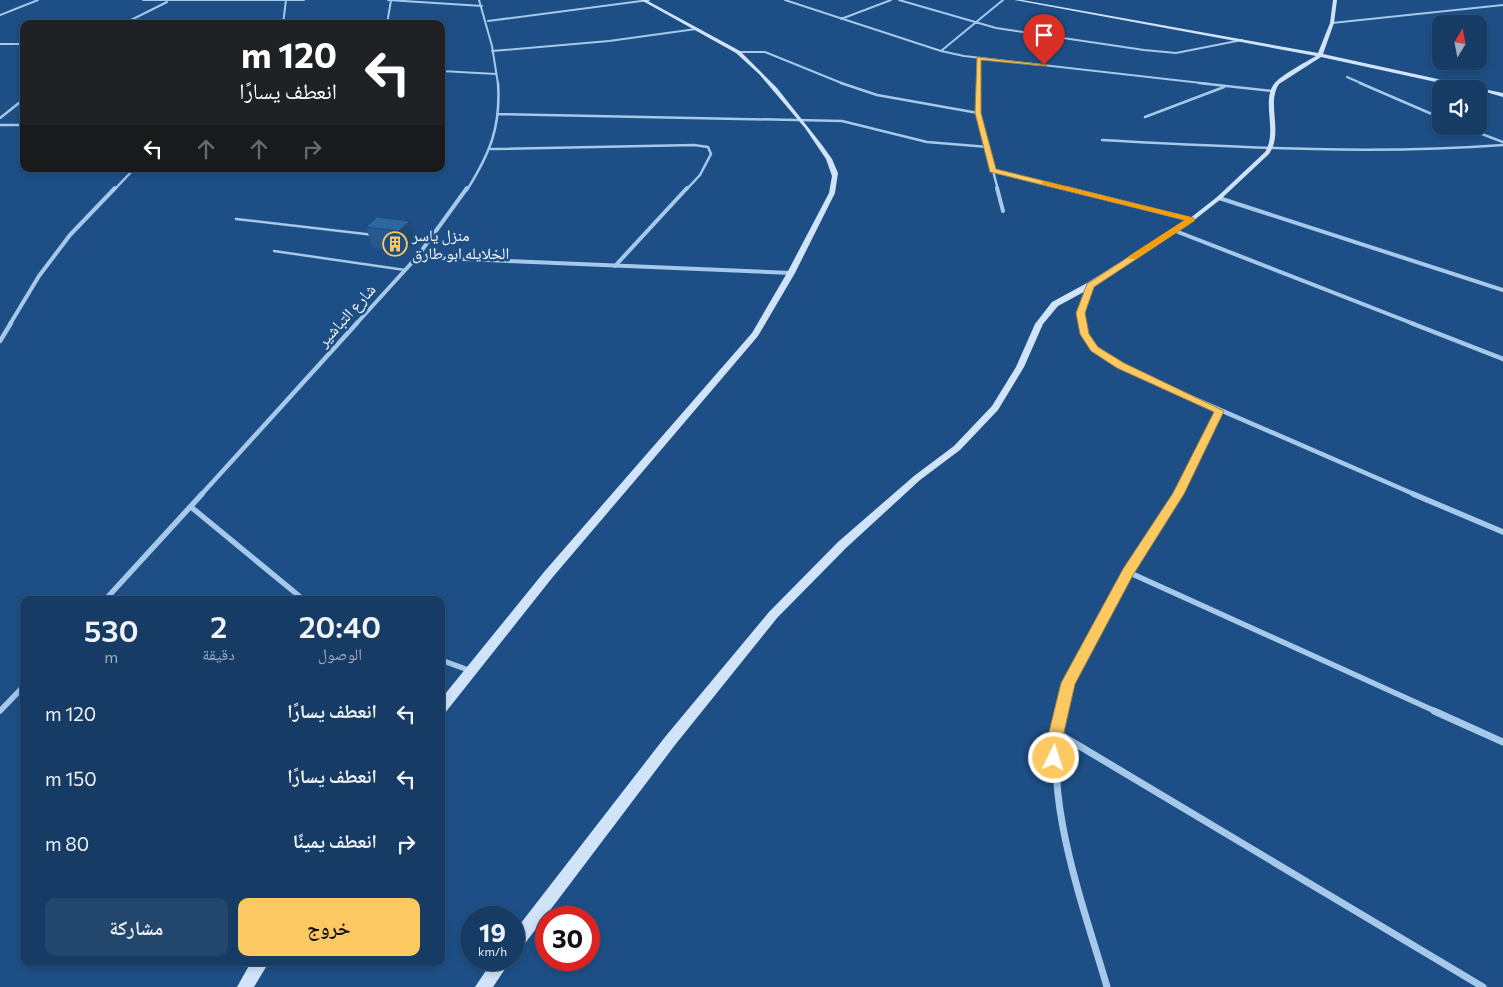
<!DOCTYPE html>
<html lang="ar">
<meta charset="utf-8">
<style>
:root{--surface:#163b64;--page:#23466d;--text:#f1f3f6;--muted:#9eadbf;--line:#355578;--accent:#fbc862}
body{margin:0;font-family:Commissioner,"Noto Naskh Arabic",sans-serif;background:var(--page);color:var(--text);direction:rtl;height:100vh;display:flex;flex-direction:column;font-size:19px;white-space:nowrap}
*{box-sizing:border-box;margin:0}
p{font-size:16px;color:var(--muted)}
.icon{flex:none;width:28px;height:28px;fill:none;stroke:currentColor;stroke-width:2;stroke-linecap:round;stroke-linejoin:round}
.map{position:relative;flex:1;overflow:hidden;direction:ltr}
.sheet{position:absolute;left:20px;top:596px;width:425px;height:370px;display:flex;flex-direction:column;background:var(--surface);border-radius:10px;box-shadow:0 2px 8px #0003,0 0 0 1px var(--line);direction:rtl}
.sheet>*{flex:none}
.hud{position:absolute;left:20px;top:20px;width:425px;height:152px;border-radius:10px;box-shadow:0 2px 8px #0003,0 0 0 1px var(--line);direction:rtl;background:#202124;color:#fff;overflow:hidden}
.needle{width:32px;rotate:10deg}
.tools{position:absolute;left:1432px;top:15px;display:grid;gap:10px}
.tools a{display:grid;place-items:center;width:55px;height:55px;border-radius:10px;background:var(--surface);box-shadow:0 2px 8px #0003,0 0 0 1px var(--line);font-size:25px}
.speed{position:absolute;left:460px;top:906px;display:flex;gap:10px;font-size:25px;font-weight:700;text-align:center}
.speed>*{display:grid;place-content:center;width:65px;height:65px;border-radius:50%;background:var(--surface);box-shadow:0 2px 8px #0003,0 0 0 1px var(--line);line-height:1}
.speed small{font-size:12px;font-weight:400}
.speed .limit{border:8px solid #d22;background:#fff;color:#111}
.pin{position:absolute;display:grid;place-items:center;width:42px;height:42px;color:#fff;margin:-51px -21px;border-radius:50% 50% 50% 0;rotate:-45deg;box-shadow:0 0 5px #0007}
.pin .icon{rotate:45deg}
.me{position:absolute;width:55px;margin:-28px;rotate:4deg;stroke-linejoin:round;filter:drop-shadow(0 0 4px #0008)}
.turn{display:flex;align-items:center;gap:18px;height:105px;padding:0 25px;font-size:22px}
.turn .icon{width:65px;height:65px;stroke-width:2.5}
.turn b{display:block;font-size:35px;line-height:42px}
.lanes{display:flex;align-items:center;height:48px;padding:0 25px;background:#0003;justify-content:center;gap:25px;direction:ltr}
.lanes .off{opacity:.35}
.eta{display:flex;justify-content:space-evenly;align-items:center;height:85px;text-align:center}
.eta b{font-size:30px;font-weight:600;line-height:35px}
.primary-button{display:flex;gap:10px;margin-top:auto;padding:10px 25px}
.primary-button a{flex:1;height:58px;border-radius:10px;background:var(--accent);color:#111;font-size:20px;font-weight:600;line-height:58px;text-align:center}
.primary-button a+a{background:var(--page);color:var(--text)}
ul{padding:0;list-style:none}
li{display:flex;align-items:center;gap:15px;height:65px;padding:0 25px}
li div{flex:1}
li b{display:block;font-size:19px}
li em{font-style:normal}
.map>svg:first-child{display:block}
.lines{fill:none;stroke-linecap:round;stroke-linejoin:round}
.lane{stroke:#a5c8eb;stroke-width:2.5}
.street-far5{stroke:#a5c8eb;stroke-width:2}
.street-far4{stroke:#a5c8eb;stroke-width:2.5}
.street-far3{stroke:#a5c8eb;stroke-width:4}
.street-far2{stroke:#a5c8eb;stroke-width:4.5}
.street-far1{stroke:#a5c8eb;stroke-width:5.5}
.street{stroke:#a5c8eb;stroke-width:7}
.secondary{fill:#d0e3f8;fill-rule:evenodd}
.wall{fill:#26598d}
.shaded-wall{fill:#1f4873}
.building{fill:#2c67a4;stroke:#1f4873}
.route{fill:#fbc862;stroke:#a38240}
.slow{fill:#f59e0b}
.labels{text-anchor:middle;stroke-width:5;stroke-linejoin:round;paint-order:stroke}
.far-poi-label{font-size:16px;fill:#fff;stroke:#1d4f86;text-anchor:start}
.far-street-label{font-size:16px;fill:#fff;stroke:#1d4f86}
</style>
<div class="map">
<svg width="1503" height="987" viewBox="0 0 1503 987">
<rect width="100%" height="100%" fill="#1d4f86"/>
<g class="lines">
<!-- lane -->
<path class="lane" d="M236 219 374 235
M410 239 431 241
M274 251 405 270"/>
<!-- street-far5 -->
<path class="street-far5" d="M143 0H304
M388 0 482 6
M479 0 492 46 498 84
M785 0 941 51 964 56 1210 84
M899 0 996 28 1144 50 1176 53 1242 40
M0 15 38 0
M841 19 891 0
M488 21 649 0
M1332 23 1503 5
M123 24 167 2
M283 24 286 0
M387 24 391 0
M0 44H24
M492 51 609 41 696 29
M941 51 1003 0
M738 52H765L844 84
M441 71 496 74
M1347 77 1363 84
M979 84V58"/>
<!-- street-far4 -->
<path class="street-far4" d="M841 83 877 95 978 113
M979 83 978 113 998 190
M1199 83 1272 91
M1360 83 1441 118
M498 114 842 121 927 142 988 147
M1145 117 1224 87
M0 118 24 99
M0 125H24
M1461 126 1503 142
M1102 140C1236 147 1369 155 1503 145
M491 149 694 145 708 147 711 154 700 175 686 190
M993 170 1071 190
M114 190 134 169
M467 190C490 153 501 127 498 83"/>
<!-- street-far3 -->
<path class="street-far3" d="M997 188 1003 211
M1066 188 1191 220
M1219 198 1503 290
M1173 230 1414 324
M417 257 791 273
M615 266 687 188
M10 324 39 276 70 235 115 188
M356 324 417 257 467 188
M1082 324V310L1090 285"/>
<!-- street-far2 -->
<path class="street-far2" d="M1082 323C1084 348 1106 359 1126 369L1416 495
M1411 323 1503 359
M0 341 11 323
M201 495 357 323
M1177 495 1219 411"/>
<!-- street-far1 -->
<path class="street-far1" d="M1413 494 1503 532
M191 507 304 600
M1128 572 1437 712
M105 600 202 494
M441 660 471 671
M0 711 24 686
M1061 712C1083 632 1135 564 1178 494"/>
<!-- street -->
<path class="street" d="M1062 711C1040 793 1084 907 1107 987
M1434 711 1503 742
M1056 732 1483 987"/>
<!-- secondary -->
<path class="secondary" d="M641 0H646L740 51 777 88 822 145 832 159 838 173 835 193 795 273 758 336 552 578 445 713 441 715V699L544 572 752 333 787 273 829 193 832 176 826 159 805 128 759 74 736 53Z
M1014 0H1022L1318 53 1330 23 1333 0H1337L1334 23 1323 54 1479 88 1503 93V97L1479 90V89H1468L1321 57 1279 84C1266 104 1284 132 1269 154L1221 199 1193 221 1093 287 1058 306 1043 324 1024 367 998 410 960 450 920 480 846 548 777 618 675 745 520 950 514 952V932L665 737 769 612 838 542 914 476 954 446 992 406 1016 367 1035 324 1052 302 1087 283 1189 219 1217 197 1265 152C1278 132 1261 101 1274 84 1281 75 1306 62 1316 56Z
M493 960H511L493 987H475Z
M251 962H269L254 987H237Z"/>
</g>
<!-- wall -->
<path class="wall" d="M377 217 416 241 405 251 373 248 366 227Z"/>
<!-- shaded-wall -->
<path class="shaded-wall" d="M410 221 416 241 405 251 399 231Z"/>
<!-- building -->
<path class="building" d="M377 217 410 221 399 231 366 227Z"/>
<!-- route -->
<path class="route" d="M977 57 1047 65 1044 66 981 60V113L996 169 1194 218V221L1094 287 1085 313 1089 334 1098 347 1124 363 1224 411 1184 494 1133 575 1075 684 1064 732 1060 763 1054 765 1049 763 1047 758 1049 732 1061 683 1123 569 1173 493 1214 412 1117 368 1091 351 1080 334 1076 313 1087 284 1185 220 990 172 975 113Z"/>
<!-- slow -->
<path class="slow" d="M1042 181 1194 218 1195 220 1135 259H1129V256L1185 220 1042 184Z"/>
<!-- icons -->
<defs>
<g id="building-ring" transform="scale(1.25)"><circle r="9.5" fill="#1d4f86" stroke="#fbc862" stroke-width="1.5"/><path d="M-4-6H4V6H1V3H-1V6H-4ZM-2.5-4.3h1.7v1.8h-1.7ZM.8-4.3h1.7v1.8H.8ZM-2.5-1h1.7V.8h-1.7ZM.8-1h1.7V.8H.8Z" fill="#fbc862"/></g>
</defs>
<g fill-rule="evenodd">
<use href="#building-ring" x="395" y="244"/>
</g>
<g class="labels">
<!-- far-poi labels -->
<g class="far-poi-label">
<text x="412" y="241">منزل ياسر<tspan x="412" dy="18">الخلايله ابو طارق</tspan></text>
</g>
<!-- far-street labels -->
<g class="far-street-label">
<text transform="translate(346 315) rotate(-48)" y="6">شارع التباشير</text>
</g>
</g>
</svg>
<div class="tools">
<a><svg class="needle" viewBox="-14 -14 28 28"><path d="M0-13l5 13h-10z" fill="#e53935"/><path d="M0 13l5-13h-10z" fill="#9eadbf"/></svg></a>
<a><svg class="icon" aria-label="sound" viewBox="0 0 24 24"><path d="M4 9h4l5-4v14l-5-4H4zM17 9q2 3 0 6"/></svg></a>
</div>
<div class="speed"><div>19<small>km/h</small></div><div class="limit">30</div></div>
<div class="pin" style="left:1044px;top:65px;background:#d93025"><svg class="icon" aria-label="arrive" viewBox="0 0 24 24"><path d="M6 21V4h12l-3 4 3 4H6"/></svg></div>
<svg class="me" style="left:1054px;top:758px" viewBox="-20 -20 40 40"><circle r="17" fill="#fbc862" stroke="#fff" stroke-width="3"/><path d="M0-11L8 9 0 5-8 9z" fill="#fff"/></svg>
<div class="hud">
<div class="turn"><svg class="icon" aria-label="left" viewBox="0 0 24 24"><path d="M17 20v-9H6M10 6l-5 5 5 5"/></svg><div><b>120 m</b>انعطف يسارًا</div></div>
<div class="lanes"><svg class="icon" aria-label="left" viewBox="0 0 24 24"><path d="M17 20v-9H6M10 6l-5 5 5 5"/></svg><svg class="icon off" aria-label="ahead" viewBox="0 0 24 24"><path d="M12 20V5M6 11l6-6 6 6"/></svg><svg class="icon off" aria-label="ahead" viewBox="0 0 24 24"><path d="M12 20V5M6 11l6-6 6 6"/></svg><svg class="icon off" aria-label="right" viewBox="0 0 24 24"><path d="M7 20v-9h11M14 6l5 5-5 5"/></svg></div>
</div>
<section class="sheet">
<div class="eta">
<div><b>20:40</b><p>الوصول</p></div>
<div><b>2</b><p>دقيقة</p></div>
<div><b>530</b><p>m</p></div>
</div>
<ul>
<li><svg class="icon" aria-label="left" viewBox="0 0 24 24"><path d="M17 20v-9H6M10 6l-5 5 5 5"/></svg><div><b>انعطف يسارًا</b></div><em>120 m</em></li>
<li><svg class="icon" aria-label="left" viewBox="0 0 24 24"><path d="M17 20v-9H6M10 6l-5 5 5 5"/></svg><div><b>انعطف يسارًا</b></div><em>150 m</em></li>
<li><svg class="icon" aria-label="right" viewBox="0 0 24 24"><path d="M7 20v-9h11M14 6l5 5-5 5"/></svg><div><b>انعطف يمينًا</b></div><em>80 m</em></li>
</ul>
<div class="primary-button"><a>خروج</a><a>مشاركة</a></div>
</section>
</div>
